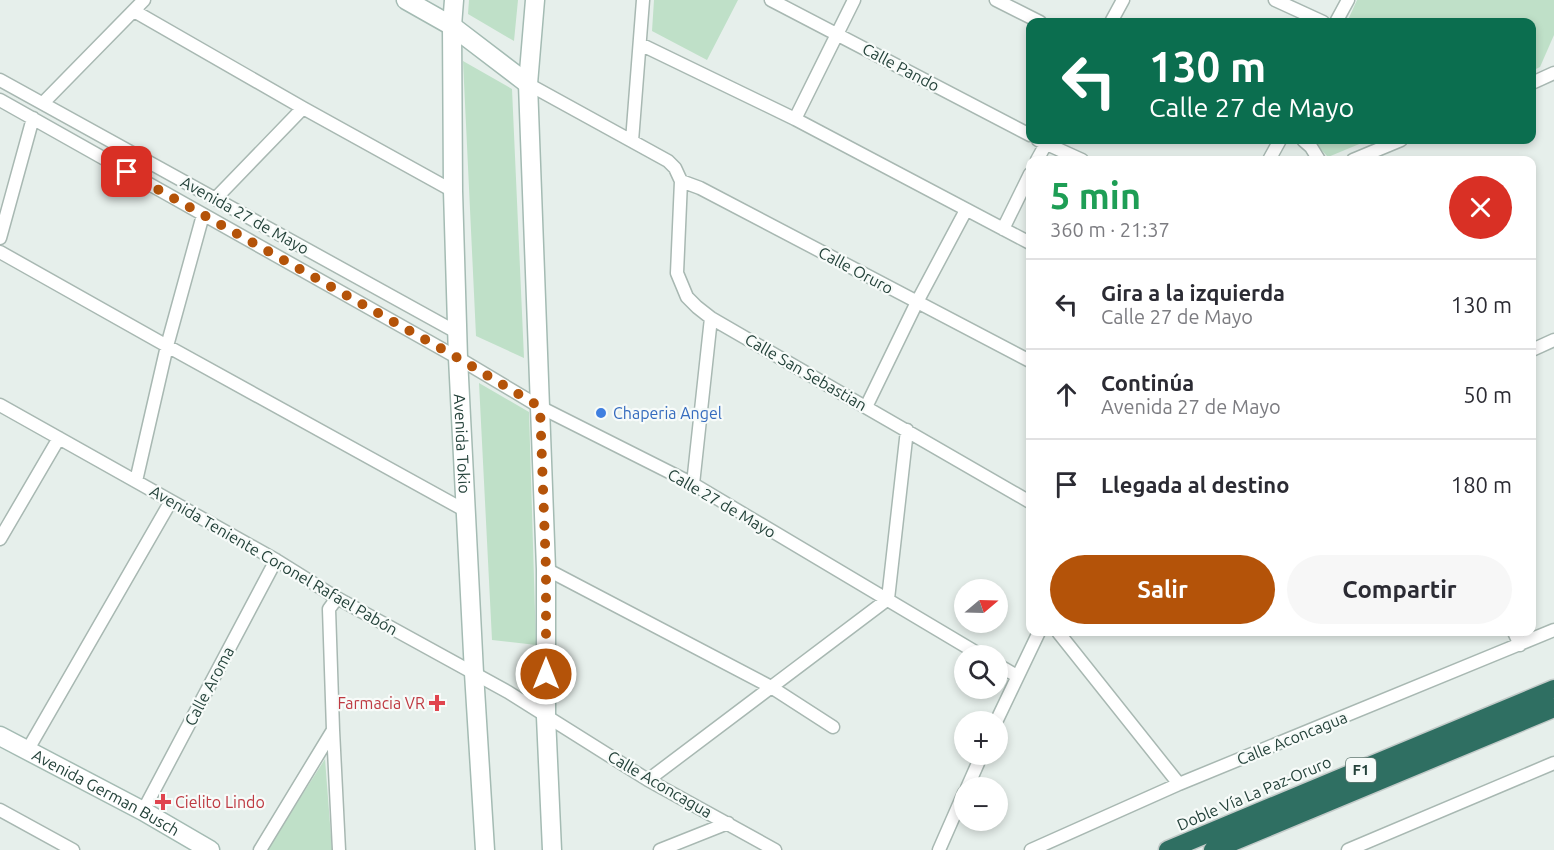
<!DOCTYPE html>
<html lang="es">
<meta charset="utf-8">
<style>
:root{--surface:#fff;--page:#f7f7f7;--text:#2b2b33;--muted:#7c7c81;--line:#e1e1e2;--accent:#b45309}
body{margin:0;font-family:Ubuntu,sans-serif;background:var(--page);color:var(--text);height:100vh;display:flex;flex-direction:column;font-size:22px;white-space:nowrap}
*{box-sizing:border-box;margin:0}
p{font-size:20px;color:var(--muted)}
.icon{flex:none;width:33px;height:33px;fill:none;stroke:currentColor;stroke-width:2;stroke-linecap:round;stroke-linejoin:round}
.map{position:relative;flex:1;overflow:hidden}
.details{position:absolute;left:1026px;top:156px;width:510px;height:480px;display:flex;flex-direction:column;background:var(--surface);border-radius:12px;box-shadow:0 3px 9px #0003}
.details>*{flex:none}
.banner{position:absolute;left:1026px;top:18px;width:510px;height:126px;border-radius:12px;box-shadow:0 3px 9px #0003;background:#0b6e4f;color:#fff;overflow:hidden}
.needle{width:39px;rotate:71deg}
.controls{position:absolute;left:954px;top:579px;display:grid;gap:12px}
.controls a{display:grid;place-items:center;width:54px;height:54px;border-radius:50%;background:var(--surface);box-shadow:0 3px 9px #0003;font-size:30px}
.pin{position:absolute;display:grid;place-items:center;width:51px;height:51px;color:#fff;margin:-26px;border-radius:12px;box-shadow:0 3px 9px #0006}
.me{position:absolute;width:66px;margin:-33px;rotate:0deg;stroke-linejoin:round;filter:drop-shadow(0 0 4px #0008)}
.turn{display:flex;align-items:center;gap:21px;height:126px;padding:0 24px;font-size:27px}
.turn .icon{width:78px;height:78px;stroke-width:2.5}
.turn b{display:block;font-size:42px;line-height:51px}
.round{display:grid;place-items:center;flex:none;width:63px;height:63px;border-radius:32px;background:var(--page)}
.headline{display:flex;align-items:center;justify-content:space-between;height:102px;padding:0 24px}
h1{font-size:36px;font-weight:700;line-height:45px;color:#1e9e55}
.cta{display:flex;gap:12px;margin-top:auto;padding:12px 24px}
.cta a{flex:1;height:69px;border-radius:36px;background:var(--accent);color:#fff;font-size:24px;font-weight:700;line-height:69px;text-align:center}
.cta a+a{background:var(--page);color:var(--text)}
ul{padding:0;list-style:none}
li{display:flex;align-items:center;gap:18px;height:90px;padding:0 24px;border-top:2px solid var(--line)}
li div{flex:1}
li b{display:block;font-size:22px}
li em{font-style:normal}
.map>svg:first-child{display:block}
.green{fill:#bfe0c8}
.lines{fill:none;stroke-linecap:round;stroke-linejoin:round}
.street-casing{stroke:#a8b8b2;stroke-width:15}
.secondary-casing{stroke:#a4bbb3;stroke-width:21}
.highway-casing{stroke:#c2cac8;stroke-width:21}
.street{stroke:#fff;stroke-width:12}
.secondary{stroke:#fff;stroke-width:18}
.highway{stroke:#2f6f62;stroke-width:18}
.route{stroke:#b45309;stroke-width:10;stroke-dasharray:0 18}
.shop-dot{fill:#3f7fe0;stroke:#f7fbf9;stroke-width:2}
.health-dot{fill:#e0444e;stroke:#f7fbf9;stroke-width:2}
.labels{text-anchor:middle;stroke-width:4.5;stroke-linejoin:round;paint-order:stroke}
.shield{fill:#f7fbf9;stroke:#637a73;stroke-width:1.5}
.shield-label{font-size:15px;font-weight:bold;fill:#24423a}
.street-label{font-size:16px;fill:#24423a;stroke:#f7fbf9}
.shop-label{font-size:16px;fill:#366cbe;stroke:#f7fbf9;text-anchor:start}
.health-label{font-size:16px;fill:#be3a42;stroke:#f7fbf9;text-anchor:end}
</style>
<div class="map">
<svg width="1554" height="850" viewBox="0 0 1554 850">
<rect width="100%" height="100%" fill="#e6efeb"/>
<!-- green -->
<path class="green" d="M469 0H518L514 41 468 14Z
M654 0H738L707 60 652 31Z
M1357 0H1554V35L1540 67 1532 71V22H1347Z
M463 61 512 89 524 358 476 336Z
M1312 140H1369L1328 157Z
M479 383 529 412 536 645 492 640Z
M325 759 332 850H267Z"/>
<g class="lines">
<!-- street casing -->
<g class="street-casing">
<path id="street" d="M771 0 1030 135
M996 0 1040 22
M1275 0 1323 22
M134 11 303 108 453 191
M1111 22 1123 0
M1336 22 1348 0
M640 44 795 119 1030 243
M0 80 458 333
M1532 83 1554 73
M528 84 668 161 675 168 681 181 677 273 687 297 697 307 711 318 1030 502
M0 100 458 358 540 407 693 484 982 656
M43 103 144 0
M795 119 854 0
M1038 140 1082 160
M1303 140 1311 147 1319 160
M632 141 643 0
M1037 160 1048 140
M1269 160 1280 140
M1353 160 1401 140
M681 181 700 188 1030 361
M216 198 303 108
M1003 229 1030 174
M0 238 33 118
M0 252 167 346 466 511
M1532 350 1554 340
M0 405 276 560 337 598 508 692 648 780 775 850
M866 407 917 302 966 210
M136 481 167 346 203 215
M693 484 711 318
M0 539 59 438
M546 569 771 687 833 727
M337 598 329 609 333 730 339 850
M1058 632 1179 784
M1514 632 1520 645
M998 665 1017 676
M996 722 1039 632
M27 751 171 501
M648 780 888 599 907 430
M967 788 982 754
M0 810 73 850
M143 811 276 560
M260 850 333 730
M660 850 728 823
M939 850 964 793
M1031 850 1179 784 1554 630
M1348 850 1554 763"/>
</g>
<!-- secondary casing -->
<g class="secondary-casing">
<g id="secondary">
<path d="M406 0 452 26 528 84"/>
<path id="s1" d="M454 0 452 26 453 191 458 358 474 673 485 850"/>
<path d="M535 0 528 84 546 569V717L552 850"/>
<path id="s2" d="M0 736 143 811 210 850"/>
</g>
</g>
<!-- highway casing -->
<g class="highway-casing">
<path id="highway" d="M1168 850 1554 689
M1213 850 1554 708"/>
</g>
<!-- street -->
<use href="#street" class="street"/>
<!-- secondary -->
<use href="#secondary" class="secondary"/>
<!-- highway -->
<use href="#highway" class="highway"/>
</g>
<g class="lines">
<!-- route -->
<path class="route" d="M127 172 458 358 540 407 546 569V674"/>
</g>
<!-- markers -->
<circle class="shop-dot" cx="601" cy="413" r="6"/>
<g class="health-dot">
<path d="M434 694h6v6h6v6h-6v6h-6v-6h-6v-6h6z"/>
<path d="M160 793h6v6h6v6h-6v6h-6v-6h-6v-6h6z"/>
</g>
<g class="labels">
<!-- shield labels -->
<rect class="shield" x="1346" y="758" width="30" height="24" rx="4.5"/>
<g class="shield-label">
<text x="1361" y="775">F1</text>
</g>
<!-- street labels -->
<g class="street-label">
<text transform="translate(901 67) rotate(28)" y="6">Calle Pando</text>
<text transform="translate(245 215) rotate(29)" y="6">Avenida 27 de Mayo</text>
<text transform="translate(856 270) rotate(28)" y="6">Calle Oruro</text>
<text transform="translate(806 372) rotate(30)" y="6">Calle San Sebastian</text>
<text dy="6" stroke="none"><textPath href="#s1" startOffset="444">Avenida Tokio</textPath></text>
<text transform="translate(722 503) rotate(30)" y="6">Calle 27 de Mayo</text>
<text transform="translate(274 560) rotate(30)" y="6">Avenida Teniente Coronel Rafael Pabón</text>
<text transform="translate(209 686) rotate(-62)" y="6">Calle Aroma</text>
<text transform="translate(1292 738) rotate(-22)" y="6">Calle Aconcagua</text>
<text transform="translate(660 784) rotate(30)" y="6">Calle Aconcagua</text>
<text dy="6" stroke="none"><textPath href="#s2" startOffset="120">Avenida German Busch</textPath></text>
<text transform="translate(1254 793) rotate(-23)" y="6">Doble Vía La Paz-Oruro</text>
</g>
<!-- shop labels -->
<g class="shop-label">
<text x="613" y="419">Chaperia Angel</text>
</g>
<!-- health labels -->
<g class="health-label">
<text x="425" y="709">Farmacia VR</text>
<text x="175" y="808" text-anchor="start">Cielito Lindo</text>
</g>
</g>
</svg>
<div class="controls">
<a><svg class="needle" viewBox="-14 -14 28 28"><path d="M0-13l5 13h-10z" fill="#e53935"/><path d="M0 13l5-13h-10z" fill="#7c7c81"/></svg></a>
<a><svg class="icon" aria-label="search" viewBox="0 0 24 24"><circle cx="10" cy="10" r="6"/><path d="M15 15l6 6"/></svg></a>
<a>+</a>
<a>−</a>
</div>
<div class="pin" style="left:127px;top:172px;background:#d93025"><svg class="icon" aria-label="arrive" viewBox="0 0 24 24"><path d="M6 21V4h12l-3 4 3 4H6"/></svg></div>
<svg class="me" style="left:546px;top:674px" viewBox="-20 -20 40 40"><circle r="17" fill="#b45309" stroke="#fff" stroke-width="3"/><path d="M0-11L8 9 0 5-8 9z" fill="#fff"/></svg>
<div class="banner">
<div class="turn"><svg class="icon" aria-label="left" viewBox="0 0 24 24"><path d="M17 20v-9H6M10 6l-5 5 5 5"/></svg><div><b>130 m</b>Calle 27 de Mayo</div></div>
</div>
<section class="details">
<div class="headline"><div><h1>5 min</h1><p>360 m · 21:37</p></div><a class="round" style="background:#d93025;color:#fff"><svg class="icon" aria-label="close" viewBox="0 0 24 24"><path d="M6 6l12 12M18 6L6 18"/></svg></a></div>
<ul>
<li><svg class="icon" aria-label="left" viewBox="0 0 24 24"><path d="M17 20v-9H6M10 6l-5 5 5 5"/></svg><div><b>Gira a la izquierda</b><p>Calle 27 de Mayo</p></div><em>130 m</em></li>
<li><svg class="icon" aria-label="ahead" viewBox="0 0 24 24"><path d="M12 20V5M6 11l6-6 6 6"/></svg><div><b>Continúa</b><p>Avenida 27 de Mayo</p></div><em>50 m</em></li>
<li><svg class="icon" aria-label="arrive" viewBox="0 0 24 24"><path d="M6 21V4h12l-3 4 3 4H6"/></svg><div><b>Llegada al destino</b></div><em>180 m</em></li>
</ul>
<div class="cta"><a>Salir</a><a>Compartir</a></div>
</section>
</div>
